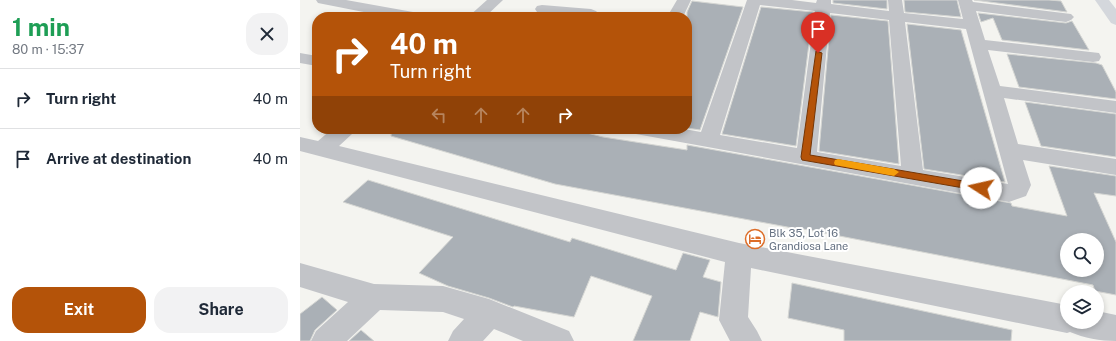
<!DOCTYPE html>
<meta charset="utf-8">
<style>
:root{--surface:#fff;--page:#f2f2f3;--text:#1f2937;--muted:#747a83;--line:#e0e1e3;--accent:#b45309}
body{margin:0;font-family:"Public Sans",sans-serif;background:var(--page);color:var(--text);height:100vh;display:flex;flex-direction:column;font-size:15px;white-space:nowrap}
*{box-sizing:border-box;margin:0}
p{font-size:13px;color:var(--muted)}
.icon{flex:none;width:22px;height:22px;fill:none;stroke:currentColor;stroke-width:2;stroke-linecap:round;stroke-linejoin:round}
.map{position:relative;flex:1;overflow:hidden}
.details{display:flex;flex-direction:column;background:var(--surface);width:300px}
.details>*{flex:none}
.top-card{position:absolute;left:12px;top:12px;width:380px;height:122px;border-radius:16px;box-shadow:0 2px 6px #0003;background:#b45309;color:#fff;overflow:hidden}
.fabs{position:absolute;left:760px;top:233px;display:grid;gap:8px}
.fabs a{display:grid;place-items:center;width:44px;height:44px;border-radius:50%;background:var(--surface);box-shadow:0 2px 6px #0003;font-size:20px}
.pin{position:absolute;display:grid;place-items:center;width:34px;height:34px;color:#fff;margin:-41px -17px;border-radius:50% 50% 50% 0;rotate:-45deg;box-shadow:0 0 4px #0007}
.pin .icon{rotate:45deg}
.me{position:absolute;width:44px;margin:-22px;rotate:280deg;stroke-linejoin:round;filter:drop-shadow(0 0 3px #0008)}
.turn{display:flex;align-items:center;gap:14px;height:84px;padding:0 12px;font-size:18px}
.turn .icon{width:52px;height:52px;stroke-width:2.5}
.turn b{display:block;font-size:28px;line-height:34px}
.lanes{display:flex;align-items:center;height:38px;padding:0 12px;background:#0003;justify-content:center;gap:20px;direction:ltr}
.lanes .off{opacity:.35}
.round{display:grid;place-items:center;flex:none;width:42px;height:42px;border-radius:16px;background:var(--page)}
.head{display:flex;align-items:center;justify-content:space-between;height:68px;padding:0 12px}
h1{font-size:24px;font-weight:700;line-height:30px;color:#1e9e55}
.button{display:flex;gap:8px;margin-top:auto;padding:8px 12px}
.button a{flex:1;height:46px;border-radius:16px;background:var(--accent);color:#fff;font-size:16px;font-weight:700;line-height:46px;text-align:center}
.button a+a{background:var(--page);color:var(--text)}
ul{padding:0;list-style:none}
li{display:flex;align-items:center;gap:12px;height:60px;padding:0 12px;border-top:1px solid var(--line)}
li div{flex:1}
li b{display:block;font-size:15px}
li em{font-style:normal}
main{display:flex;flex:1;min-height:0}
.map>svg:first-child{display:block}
.building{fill:#aab0b6;stroke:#d5d6d3;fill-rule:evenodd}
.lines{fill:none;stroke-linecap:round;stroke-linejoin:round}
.street{fill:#c2c4c8;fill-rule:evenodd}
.secondary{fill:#d4d7dc;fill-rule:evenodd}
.route{fill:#b45309;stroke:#753606}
.slow{fill:#f59e0b}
.labels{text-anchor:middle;stroke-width:4;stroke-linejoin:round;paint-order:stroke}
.poi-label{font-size:11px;fill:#647081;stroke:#fff;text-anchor:start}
</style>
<main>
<section class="details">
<div class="head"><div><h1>1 min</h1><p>80 m · 15:37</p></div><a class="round"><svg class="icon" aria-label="close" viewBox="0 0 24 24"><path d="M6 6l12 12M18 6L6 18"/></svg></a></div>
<ul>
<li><svg class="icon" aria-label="right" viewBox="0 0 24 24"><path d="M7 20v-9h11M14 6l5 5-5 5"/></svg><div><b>Turn right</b></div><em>40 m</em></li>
<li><svg class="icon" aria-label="arrive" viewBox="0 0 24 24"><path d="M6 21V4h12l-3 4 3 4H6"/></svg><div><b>Arrive at destination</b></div><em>40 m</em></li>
</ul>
<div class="button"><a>Exit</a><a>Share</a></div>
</section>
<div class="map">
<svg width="816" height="341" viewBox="0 0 816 341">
<rect width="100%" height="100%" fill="#f4f4f0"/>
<!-- building -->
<path class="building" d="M533 0H587V9L533 3Z
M604 0H657L661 17 605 12Z
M674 0H749L761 1 767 12Z
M392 1 443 7 400 130 387 128V12Z
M461 7 513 12 496 146 422 134Z
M678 13 766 23 772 21 789 50 702 40 693 18 681 22Z
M531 15 588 21 599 164 519 151Z
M607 24 661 30 705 182 624 169Z
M707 54 796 63 802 65 816 92V99L719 87Z
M725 102 816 114V157L741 146Z
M92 129H271L303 137 387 150V145L711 203 712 206 767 216 749 166 816 176V196L794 193 816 242V295L795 291 793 285 498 228V229L255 184 91 136ZM767 240H797V270H767Z
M68 180 270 242 272 238 376 270 383 253 410 260 403 277 421 282 418 317 400 312 390 341H333L352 296 291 276 274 317 214 306 213 307 189 298 148 286 119 273 153 237 43 202Z
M492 283 712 330 711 341H544V330L488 318Z
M22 297 37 310 15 330 10 341H0V314Z
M61 330 74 341H49Z"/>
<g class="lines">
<!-- street -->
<path class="street" d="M16 0H46L113 12 118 14 121 17H89L23 4 18 3Z
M187 0H203L185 17H168Z
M377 0H391L383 17H367Z
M447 0H492L516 3 517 0H531V4L589 11 588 0H602L604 13 663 19 658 0H672L673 2 771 14 774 17 771 20 766 22 676 11 685 40 799 53 801 57 799 61 793 62 688 50 700 86 816 101V113L704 98 718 144 816 159V175L723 160 731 185 726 196 709 202 336 134 333 129H384L401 132ZM460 5 515 11 497 148 420 135ZM530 13 589 20 601 166 517 152ZM605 22 666 29 708 184 623 170Z
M242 5 291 9 296 11 299 14 296 17H276L237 12 235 9 237 6Z
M0 53 17 56V66L0 63Z
M32 129H55L52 134 39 146 439 243 767 305V322H797V311L816 315V341C800 341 784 338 770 332L767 333 451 268 448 317 457 331 462 341H430L419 320 425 262 0 151V137L18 141Z
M0 263 74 284 143 286 189 299 269 331 274 341H223L194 329 183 341H148L153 331 164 319 143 312 80 310 47 341H11L16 331 48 302 0 287Z"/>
<!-- secondary -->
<path class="secondary" d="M795 0H809L816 9V25L811 23Z"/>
</g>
<!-- route -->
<path class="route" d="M516 51 522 53 510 155 681 184 686 188 685 190 681 191 502 160 501 157Z"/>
<!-- slow -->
<path class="slow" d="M538 159 594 169 599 172 594 176 535 165 534 163 535 160Z"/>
<!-- icons -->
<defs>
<g id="hotel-ring" transform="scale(1)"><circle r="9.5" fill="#fff" stroke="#dd6d28" stroke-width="1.5"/><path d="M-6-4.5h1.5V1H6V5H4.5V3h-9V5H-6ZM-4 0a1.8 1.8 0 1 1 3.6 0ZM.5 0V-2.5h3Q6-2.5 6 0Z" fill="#dd6d28"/></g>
</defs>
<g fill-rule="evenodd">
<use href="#hotel-ring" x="455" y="239"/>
</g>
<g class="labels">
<!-- poi labels -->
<g class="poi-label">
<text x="469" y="237">Blk 35, Lot 16<tspan x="469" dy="13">Grandiosa Lane</tspan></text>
</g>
</g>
</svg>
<div class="fabs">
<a><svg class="icon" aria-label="search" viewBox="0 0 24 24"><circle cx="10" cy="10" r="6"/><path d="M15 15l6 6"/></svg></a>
<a><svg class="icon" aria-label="layers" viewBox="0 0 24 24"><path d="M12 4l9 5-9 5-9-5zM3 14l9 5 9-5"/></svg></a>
</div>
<div class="pin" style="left:518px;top:53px;background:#d93025"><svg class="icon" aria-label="arrive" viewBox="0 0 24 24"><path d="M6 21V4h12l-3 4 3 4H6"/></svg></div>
<svg class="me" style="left:681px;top:188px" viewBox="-20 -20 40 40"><circle r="19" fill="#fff"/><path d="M0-13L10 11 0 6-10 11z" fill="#b45309"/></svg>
<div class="top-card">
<div class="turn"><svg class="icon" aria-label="right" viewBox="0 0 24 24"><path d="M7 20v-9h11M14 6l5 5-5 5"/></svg><div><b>40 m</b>Turn right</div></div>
<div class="lanes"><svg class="icon off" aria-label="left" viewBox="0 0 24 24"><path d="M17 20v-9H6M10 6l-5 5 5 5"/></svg><svg class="icon off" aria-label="ahead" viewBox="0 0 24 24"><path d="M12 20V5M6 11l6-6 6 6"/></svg><svg class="icon off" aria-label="ahead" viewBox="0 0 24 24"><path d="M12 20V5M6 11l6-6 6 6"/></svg><svg class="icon" aria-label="right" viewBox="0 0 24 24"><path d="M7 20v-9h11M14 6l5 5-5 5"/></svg></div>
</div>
</div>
</main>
